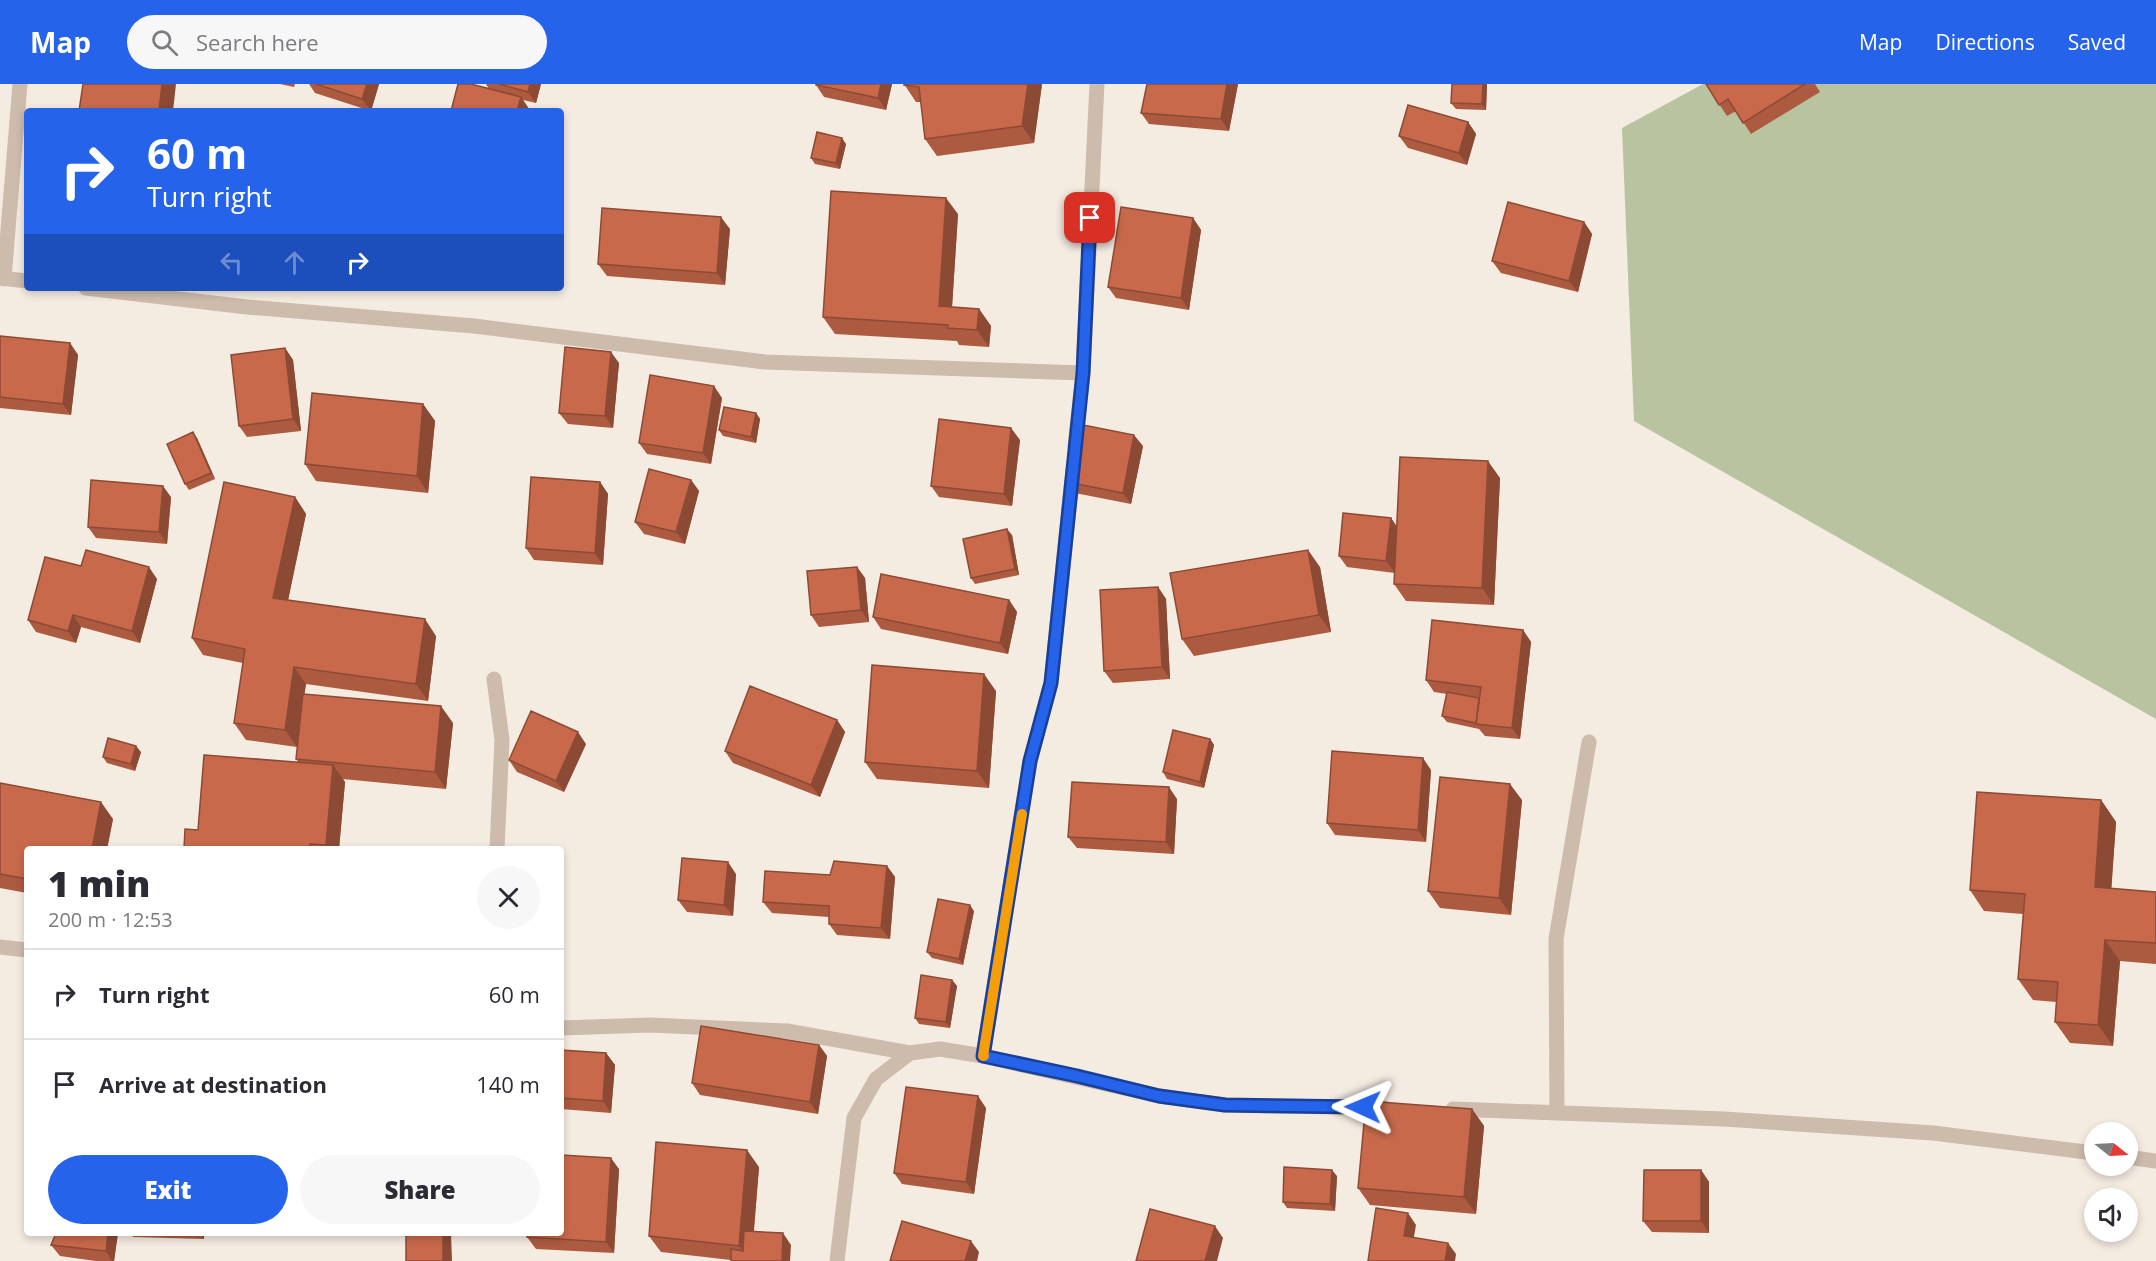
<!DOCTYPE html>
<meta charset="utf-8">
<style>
:root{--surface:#fff;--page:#f7f7f7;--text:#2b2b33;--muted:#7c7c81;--line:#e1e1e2;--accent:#2563eb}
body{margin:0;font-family:"Open Sans",sans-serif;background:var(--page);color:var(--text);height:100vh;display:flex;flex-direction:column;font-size:22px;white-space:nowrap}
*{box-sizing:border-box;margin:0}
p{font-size:20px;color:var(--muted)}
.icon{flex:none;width:33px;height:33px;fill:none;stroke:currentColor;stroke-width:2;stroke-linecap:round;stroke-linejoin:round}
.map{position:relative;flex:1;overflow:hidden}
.panel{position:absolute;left:24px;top:762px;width:540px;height:390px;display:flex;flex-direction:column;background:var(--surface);border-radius:6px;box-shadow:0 3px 9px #0003}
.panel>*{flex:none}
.top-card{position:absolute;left:24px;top:24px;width:540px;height:183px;border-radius:6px;box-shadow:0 3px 9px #0003;background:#2563eb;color:#fff;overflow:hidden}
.needle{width:39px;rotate:108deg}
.tools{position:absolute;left:2084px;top:1038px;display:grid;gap:12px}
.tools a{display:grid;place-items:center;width:54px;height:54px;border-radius:50%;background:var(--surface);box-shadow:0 3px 9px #0003;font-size:30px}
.pin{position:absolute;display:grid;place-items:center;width:51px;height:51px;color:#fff;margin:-26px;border-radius:12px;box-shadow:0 3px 9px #0006}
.me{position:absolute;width:66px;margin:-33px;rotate:271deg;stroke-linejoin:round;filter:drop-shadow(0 0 4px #0008)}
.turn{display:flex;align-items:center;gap:21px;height:126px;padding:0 24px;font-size:27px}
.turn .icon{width:78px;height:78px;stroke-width:2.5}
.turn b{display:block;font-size:42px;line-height:51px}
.lanes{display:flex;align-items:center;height:57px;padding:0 24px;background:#0003;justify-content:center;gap:30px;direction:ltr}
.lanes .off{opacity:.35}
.round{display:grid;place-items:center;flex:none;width:63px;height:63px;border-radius:32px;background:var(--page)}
.head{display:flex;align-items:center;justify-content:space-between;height:102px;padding:0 24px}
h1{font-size:36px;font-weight:800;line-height:45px}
.cta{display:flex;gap:12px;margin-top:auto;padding:12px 24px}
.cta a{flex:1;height:69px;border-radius:36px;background:var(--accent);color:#fff;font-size:24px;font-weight:800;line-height:69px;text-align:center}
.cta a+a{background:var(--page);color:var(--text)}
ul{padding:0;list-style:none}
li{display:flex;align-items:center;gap:18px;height:90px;padding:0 24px;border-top:2px solid var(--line)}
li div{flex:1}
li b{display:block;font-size:22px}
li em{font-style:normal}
header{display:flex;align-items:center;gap:36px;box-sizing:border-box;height:84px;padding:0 30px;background:var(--accent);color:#fff}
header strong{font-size:28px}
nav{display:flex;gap:33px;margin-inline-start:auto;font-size:21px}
.search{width:420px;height:54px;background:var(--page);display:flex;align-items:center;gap:15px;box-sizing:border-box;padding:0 21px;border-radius:33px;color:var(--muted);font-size:22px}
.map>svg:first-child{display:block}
.green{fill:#b8c4a0}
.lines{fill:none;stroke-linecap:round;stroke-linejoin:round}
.street{stroke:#cdbbac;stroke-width:15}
.wall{fill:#ac5a40}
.shaded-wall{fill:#8c4a34}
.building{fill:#c8694b;stroke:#8c4a34;stroke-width:1.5}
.route-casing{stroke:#184099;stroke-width:15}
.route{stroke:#2563eb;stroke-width:10}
.slow{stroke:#f59e0b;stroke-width:10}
</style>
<header>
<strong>Map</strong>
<div class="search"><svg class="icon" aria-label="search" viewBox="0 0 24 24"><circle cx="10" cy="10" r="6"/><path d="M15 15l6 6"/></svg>Search here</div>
<nav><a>Map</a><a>Directions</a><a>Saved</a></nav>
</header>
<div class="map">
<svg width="2156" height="1177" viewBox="0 0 2156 1177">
<rect width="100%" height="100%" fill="#f4ebe1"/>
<!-- green -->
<path class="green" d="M1703 0H2156V635L1634 337 1622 44Z"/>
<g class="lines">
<!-- street -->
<path class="street" d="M0 194 27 197
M4 195 20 0
M86 204 247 223 474 242 765 278 1083 289
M1075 362 1083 289 1097 0
M494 595 502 656 497 765
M0 863 27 866
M561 944 650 941 787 947 910 969 940 965 983 972 1159 1012 1225 1021 1384 1024
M983 972 1030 677 1051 599 1073 386
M1453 1025 1724 1035 1933 1049 2094 1069
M1557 1029 1556 855 1589 658
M2127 1073 2156 1077
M837 1177 854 1034 876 995 910 969"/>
</g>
<!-- wall -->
<path class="wall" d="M280 0H295L294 3Z
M309 0H379L371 27 315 9Z
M486 0H541L536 19 523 16 529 25V27H451L489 5Z
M816 0H892L886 26 824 13 816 1Z
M904 0H1042L1034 59 937 72 925 55 921 18H916Z
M1238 0 1229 47 1149 40 1141 29Z
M1487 0 1486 26 1456 25 1451 19Z
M1706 0H1815L1820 8 1751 50 1736 27 1727 32Z
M1468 38 1476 50 1467 81 1408 64 1399 52Z
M846 60 840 85 815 80 811 74Z
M958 130 952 223 979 225 991 242 989 263 959 261 957 257 835 250 823 233Z
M1193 134 1201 146 1189 226 1116 214 1108 203Z
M1584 138 1592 150 1578 208 1501 189 1492 177Z
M730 145 725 201 607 192 598 180Z
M0 252 70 259 78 271 71 331 0 324Z
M285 264 293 276 301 347 247 353 239 342Z
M619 279 613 344 568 340 559 329Z
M722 314 711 380 647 370 639 359Z
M423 320 435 337 428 409 316 397 305 380Z
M756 329 760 335 756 359 723 352 719 346Z
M197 354 215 395 189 406 185 400Z
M1020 356 1012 422 939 413 931 402Z
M1143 362 1131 420 1075 409 1067 398Z
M1500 394 1494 521 1406 517 1394 500 1395 489 1347 483 1339 472 1391 434 1397 443Z
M691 396 699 407 685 460 644 450 635 438Z
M600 398 608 410 603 481 534 476 526 464Z
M171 413 167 460 96 454 88 443Z
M295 413 306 430 288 516 436 552 428 617 306 600 304 610 453 639 446 705 343 695 345 698 339 765H184L198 746 298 678 296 675 299 649 297 663 246 656 234 639 243 579 203 571 192 554Z
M1012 451 1019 491 975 500 971 494Z
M81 482 157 495 140 559 81 543 76 559 36 548 28 536Z
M857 483 865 494 869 538 819 543 811 531Z
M1320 483 1331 548 1194 572 1182 555Z
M1158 503 1166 515 1170 595 1113 599 1104 587Z
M1009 516 1017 528 1008 570 881 545 873 533Z
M1523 546 1531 558 1520 655 1485 652 1479 645 1447 638 1442 632 1447 610 1434 608 1426 596Z
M996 607 989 704 877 695 865 678Z
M837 636 845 648 820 713 733 679 725 667Z
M1210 655 1214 661 1204 704 1167 695 1163 688Z
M586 660 564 708 517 688 509 676Z
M141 668 135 687 107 679 103 673Z
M1431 686 1426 758 1335 751 1327 739Z
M0 699 113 735 107 765H27V809L0 804Z
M1177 715 1174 770 1077 764 1068 753Z
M1522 716 1511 831 1440 824 1428 807Z
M2101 716 2116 738 2111 805 2156 808V880L2120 877 2113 962 2070 959 2055 938 2056 918 2033 916 2018 895 2023 830 1984 827 1970 806Z
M887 782 895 793 890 855 837 851 829 840V833L772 829 763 818 830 791Z
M736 790 733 832 687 828 678 816Z
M974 827 963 881 932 874 927 868Z
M952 896 957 902 950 944 919 940 915 934Z
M819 961 827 972 818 1030 700 1011 692 999Z
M561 966 606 969 615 981 611 1029 561 1025Z
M986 1024 974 1110 902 1100 894 1089Z
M1472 1025 1484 1042 1476 1130 1370 1121 1358 1104Z
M759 1083 754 1147 791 1161 731 1176 661 1168 649 1152Z
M619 1085 614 1169 536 1165 527 1153Z
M1701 1086 1709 1098V1149L1652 1148 1643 1137Z
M1337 1092 1335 1127 1287 1124 1283 1118Z
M118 1149 114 1177H96L60 1172 51 1161Z
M130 1149H204V1155L133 1153Z"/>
<!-- shaded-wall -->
<path class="shaded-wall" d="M162 0H176L173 27H159Z
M367 0H379L371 27 362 15Z
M530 0H541L536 19 528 8Z
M881 0H892L886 26 878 14Z
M1028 0H1042L1034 59 1022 42Z
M1227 0H1238L1229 47 1221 35Z
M1483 0H1487L1486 26 1482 20Z
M521 13 529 25V27H517Z
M1468 38 1476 50 1467 81 1459 69Z
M842 54 846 60 840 85 836 79Z
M946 114 958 130 951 239 939 222Z
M721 133 730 145 725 201 717 189Z
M1193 134 1201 146 1189 226 1181 214Z
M1584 138 1592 150 1578 208 1569 197Z
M979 225 991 242 989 263 977 246Z
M70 259 78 271 71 331 63 320Z
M285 264 293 276 301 347 293 335Z
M611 268 619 279 613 344 605 332Z
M714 302 722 314 711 380 703 369Z
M423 320 435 337 428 409 417 392Z
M756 329 760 335 756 359 751 353Z
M1011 344 1020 356 1012 422 1004 410Z
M193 348 197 354 215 395 211 389Z
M1134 351 1143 362 1131 420 1123 409Z
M1488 377 1500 394 1494 521 1482 504Z
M691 396 699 407 685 460 676 448Z
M600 398 608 410 603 481 595 469Z
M163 402 171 413 167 460 159 448Z
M295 413 306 430 285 531 273 514Z
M1391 434 1399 446 1395 489 1386 477Z
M1007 445 1012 451 1019 491 1015 485Z
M1308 466 1320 483 1331 548 1319 531Z
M149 483 157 495 140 559 132 547Z
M857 483 865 494 869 538 861 526Z
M1158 503 1166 515 1170 595 1162 583Z
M1009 516 1017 528 1008 570 1000 559Z
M73 531 81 543 76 559 68 547Z
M425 535 436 552 428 617 416 600Z
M1523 546 1531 558 1520 655 1512 644Z
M294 583 306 600 297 663 285 646Z
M984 590 996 607 989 704 977 687Z
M441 622 453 639 446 705 435 688Z
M837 636 845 648 820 713 811 701Z
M578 648 586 660 564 708 556 697Z
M1210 655 1214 661 1204 704 1200 698Z
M136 662 141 668 135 687 131 680Z
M1423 674 1431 686 1426 758 1418 746Z
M333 681 345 698 339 765H329L326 761Z
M1510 700 1522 716 1511 831 1499 814Z
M1169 703 1177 715 1174 770 1166 758Z
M2101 716 2116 738 2110 825 2095 803Z
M101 718 113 735 107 765H92Z
M728 778 736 790 733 832 724 821Z
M887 782 895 793 890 855 881 844Z
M970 821 974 827 963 881 959 875Z
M2105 856 2120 877 2113 962 2098 941Z
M952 896 957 902 950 944 946 938Z
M819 961 827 972 818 1030 810 1018Z
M606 969 615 981 611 1029 603 1017Z
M978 1012 986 1024 974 1110 966 1098Z
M1472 1025 1484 1042 1476 1130 1464 1113Z
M747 1066 759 1083 751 1177H750L739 1162Z
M611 1074 619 1085 614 1169 606 1158Z
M1332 1086 1337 1092 1335 1127 1330 1120Z
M1701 1086 1709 1098V1149L1701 1137Z
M1408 1129 1416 1141 1412 1164 1404 1152Z
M1215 1142 1223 1154 1217 1177H1205Z
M108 1149H118L114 1177H112L106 1167Z
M199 1149H204V1155Z
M443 1149H451L452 1177H443Z
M783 1149 791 1161 790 1177H782Z
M971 1157 979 1168 977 1177H965Z
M1448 1159 1456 1170 1455 1177H1445Z"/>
<!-- building -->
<path class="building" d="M83 0H162L159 27H79Z
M316 0H367L362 15Z
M458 0H471L521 13 517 27H451Z
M499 0H530L528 8Z
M816 0H881L878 14 816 1Z
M904 0H1028L1022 42 925 55 919 3 904 1Z
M1147 0H1227L1221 35 1141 29Z
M1452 0H1483L1482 20 1451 19Z
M1706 0H1805L1743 39 1728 15 1719 21Z
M1408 21 1468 38 1459 69 1399 52Z
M817 48 842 54 836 79 811 74Z
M831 107 946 114 939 222 979 225 977 246 947 244 948 241 823 233Z
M1508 118 1584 138 1569 197 1492 177Z
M1121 123 1193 134 1181 214 1108 203Z
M602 124 721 133 717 189 598 180Z
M0 252 70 259 63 320 0 313Z
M565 263 611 268 605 332 559 329Z
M285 264 293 335 239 342 231 271Z
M650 291 714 302 703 369 639 359Z
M312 309 423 320 417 392 305 380Z
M724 323 756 329 751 353 719 346Z
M939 335 1011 344 1004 410 931 402Z
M1078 340 1134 351 1123 409 1067 398Z
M193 348 211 389 185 400 167 360Z
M1400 373 1488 377 1482 504 1394 500Z
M649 385 691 396 676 448 635 438Z
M531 393 600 398 595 469 526 464Z
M91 396 163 402 159 448 88 443Z
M224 398 295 413 273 514 425 535 416 600 294 583 285 646 234 639 245 565 192 554Z
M1343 429 1391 434 1386 477 1339 472Z
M1007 445 1015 485 971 494 963 455Z
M86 466 149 483 132 547 73 531 68 547 28 536 45 473 81 482Z
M1308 466 1319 531 1182 555 1170 489Z
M857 483 861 526 811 531 807 487Z
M881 490 1009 516 1000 559 873 533Z
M1158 503 1162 583 1104 587 1100 506Z
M1432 536 1523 546 1512 644 1476 640 1481 603 1426 596Z
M872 581 984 590 977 687 865 678Z
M750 602 837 636 811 701 725 667Z
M1447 608 1479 614 1476 639 1442 632Z
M303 610 441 622 435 688 296 675Z
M531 627 578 648 556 697 509 676Z
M1173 646 1210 655 1200 698 1163 688Z
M108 654 136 662 131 680 103 673Z
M1332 667 1423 674 1418 746 1327 739Z
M204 671 333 681 326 761 310 760V765H184L185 745 198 746Z
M1440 693 1510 700 1499 814 1428 807Z
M1072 698 1169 703 1166 758 1068 753Z
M0 699 101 718 92 765H27V795L0 790Z
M1977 708 2101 716 2095 803 2156 808V859L2105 856 2098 941 2055 938 2058 898 2018 895 2025 810 1970 806Z
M682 774 728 778 724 821 678 816Z
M834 777 887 782 881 844 829 840V822L763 818 765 787 830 791Z
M938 815 970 821 959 875 927 868Z
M921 891 952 896 946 938 915 934Z
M701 942 819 961 810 1018 692 999Z
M561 966 606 969 603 1017 561 1014Z
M26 982H27V1059H25Z
M906 1003 978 1012 966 1098 894 1089Z
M1366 1017 1472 1025 1464 1113 1358 1104Z
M656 1058 747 1066 739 1162 649 1152Z
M561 1071 611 1074 606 1158 527 1153 528 1149H561Z
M1284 1083 1332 1086 1330 1120 1283 1118Z
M1644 1086H1701V1137H1643Z
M1376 1124 1408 1129 1404 1152 1448 1159 1445 1177H1368Z
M1150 1125 1215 1142 1205 1177H1136Z
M902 1137 971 1157 965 1177H890Z
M744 1147 783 1149 782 1177H731V1165L743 1167Z
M56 1149H108L106 1167 51 1161Z
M406 1149H443V1177H406Z"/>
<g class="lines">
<!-- route casing -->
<g class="route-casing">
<path id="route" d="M1090 134 1083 289 1051 599 1030 677 983 972 1077 992 1159 1012 1225 1021 1363 1023"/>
</g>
<!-- route -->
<use href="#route" class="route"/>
<!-- slow -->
<path class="slow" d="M984 972H983L1022 730"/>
</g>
</svg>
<div class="tools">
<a><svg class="needle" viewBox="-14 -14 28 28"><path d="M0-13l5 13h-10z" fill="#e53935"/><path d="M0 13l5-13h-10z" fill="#7c7c81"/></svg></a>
<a><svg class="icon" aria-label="sound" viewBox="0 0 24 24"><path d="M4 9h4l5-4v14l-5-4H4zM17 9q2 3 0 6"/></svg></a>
</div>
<div class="pin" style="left:1090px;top:134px;background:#d93025"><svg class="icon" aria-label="arrive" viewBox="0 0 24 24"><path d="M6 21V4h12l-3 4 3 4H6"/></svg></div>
<svg class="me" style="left:1363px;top:1023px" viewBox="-20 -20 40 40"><path d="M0-17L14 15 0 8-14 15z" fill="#2563eb" stroke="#fff" stroke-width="4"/></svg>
<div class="top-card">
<div class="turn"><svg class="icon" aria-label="right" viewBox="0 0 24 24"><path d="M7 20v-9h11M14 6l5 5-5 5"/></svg><div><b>60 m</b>Turn right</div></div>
<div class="lanes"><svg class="icon off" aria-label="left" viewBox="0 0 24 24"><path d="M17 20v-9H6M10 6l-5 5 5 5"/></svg><svg class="icon off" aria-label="ahead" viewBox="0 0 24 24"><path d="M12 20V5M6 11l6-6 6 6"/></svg><svg class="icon" aria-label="right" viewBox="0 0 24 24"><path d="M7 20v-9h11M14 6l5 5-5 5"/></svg></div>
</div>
<section class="panel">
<div class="head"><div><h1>1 min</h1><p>200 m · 12:53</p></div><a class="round"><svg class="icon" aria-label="close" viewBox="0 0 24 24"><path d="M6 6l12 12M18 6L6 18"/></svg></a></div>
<ul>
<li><svg class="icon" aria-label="right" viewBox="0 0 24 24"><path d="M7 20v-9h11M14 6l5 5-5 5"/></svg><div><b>Turn right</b></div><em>60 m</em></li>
<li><svg class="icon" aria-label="arrive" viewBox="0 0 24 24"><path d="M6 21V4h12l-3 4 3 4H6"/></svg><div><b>Arrive at destination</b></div><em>140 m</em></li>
</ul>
<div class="cta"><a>Exit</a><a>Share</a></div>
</section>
</div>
